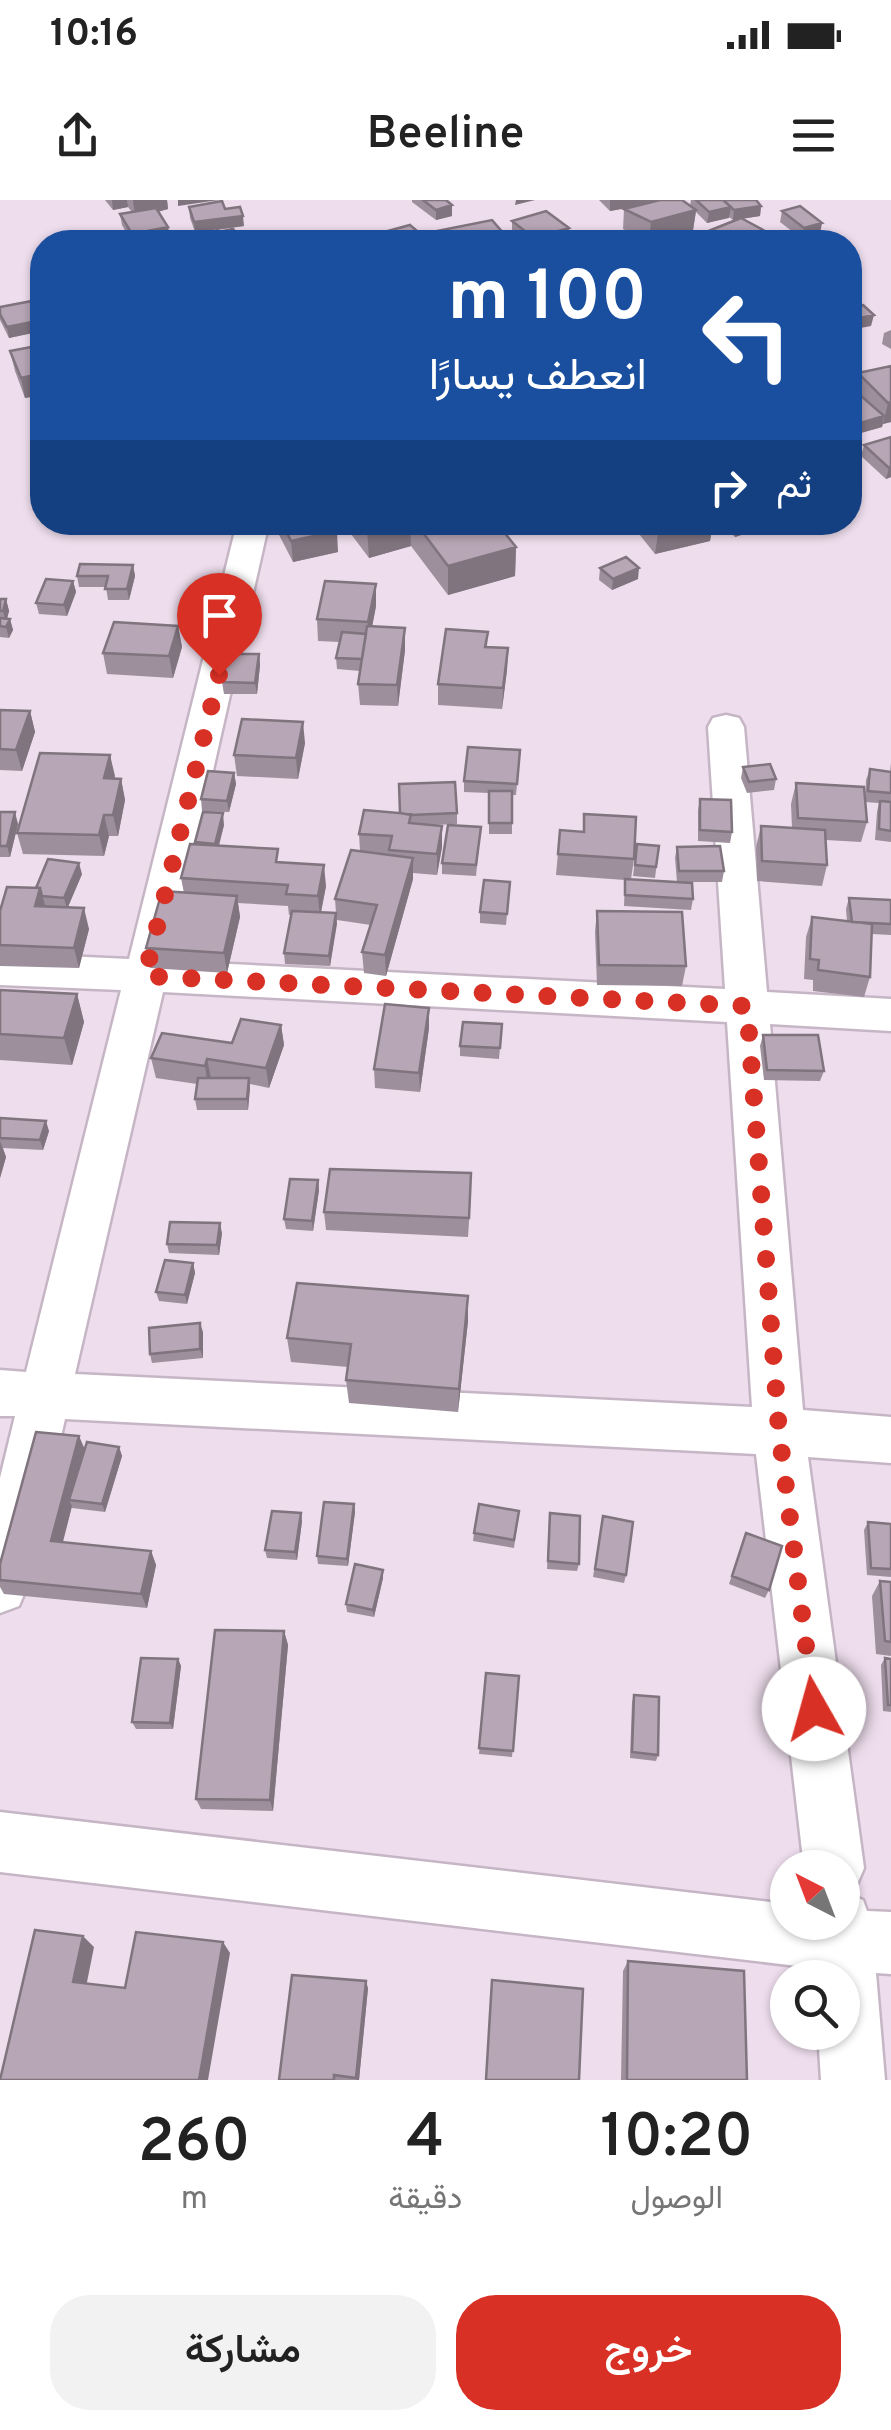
<!DOCTYPE html>
<html lang="ar">
<meta charset="utf-8">
<style>
:root{--surface:#fff;--page:#f2f2f2;--text:#222;--muted:#767676;--accent:#d93025}
body{margin:0;font-family:Overpass,Vazirmatn,sans-serif;background:var(--page);color:var(--text);direction:rtl;height:100vh;display:flex;flex-direction:column;font-size:38px;white-space:nowrap}
*{box-sizing:border-box;margin:0}
p{font-size:32px;color:var(--muted)}
.icon{flex:none;width:55px;height:55px;fill:none;stroke:currentColor;stroke-width:2;stroke-linecap:round;stroke-linejoin:round}
.map{position:relative;height:1880px;overflow:hidden;direction:ltr}
.side{display:flex;flex-direction:column;background:var(--surface);flex:1}
.side>*{flex:none}
.banner{position:absolute;left:30px;top:30px;width:832px;height:305px;border-radius:40px;box-shadow:0 2px 8px #0004;direction:rtl;background:#1a4fa0;color:#fff;overflow:hidden}
.needle{width:65px;rotate:318deg}
.fabs{position:absolute;left:770px;top:1650px;display:grid;gap:20px}
.fabs a{display:grid;place-items:center;width:90px;height:90px;border-radius:50%;background:var(--surface);box-shadow:0 2px 8px #0004;font-size:50px}
.pin{position:absolute;display:grid;place-items:center;width:85px;height:85px;color:#fff;margin:-102px -42px;border-radius:50% 50% 50% 0;rotate:-45deg;box-shadow:0 0 10px #0007}
.pin .icon{rotate:45deg}
.me{position:absolute;width:110px;margin:-55px;rotate:353deg;stroke-linejoin:round;filter:drop-shadow(0 0 8px #0008)}
.turn{display:flex;align-items:center;gap:35px;height:210px;padding:0 50px;font-size:45px}
.turn .icon{width:130px;height:130px;stroke-width:2.5}
.turn b{display:block;font-size:70px;line-height:85px}
.then{display:flex;align-items:center;height:95px;padding:0 50px;background:#0003;gap:20px;font-size:38px}
.eta{display:flex;justify-content:space-evenly;align-items:center;height:170px;text-align:center}
.eta b{font-size:60px;font-weight:600;line-height:70px}
.action{display:flex;gap:20px;margin-top:auto;padding:20px 50px}
.action a{flex:1;height:115px;border-radius:40px;background:var(--accent);color:#fff;font-size:40px;font-weight:600;line-height:115px;text-align:center}
.action a+a{background:var(--page);color:var(--text)}
.status{display:flex;justify-content:space-between;align-items:center;height:70px;padding:0 50px;background:var(--surface);direction:ltr}
.status svg{height:28px;fill:currentColor}
header{display:flex;justify-content:space-between;align-items:center;height:130px;padding:0 50px;background:var(--surface);font-size:45px;font-weight:600}
.map>svg:first-child{display:block}
.lines{fill:none;stroke-linecap:round;stroke-linejoin:round}
.minor-casing{stroke:#c6b6c5;stroke-width:5}
.minor{fill:#fff;fill-rule:evenodd}
.wall{fill:#9d8f9c}
.shaded-wall{fill:#80747f}
.building{fill:#b7a6b5;stroke:#80747f;stroke-width:2.5}
.route{stroke:#d93025;stroke-width:18;stroke-dasharray:0 32.4}
</style>
<div class="status"><b>10:16</b><svg viewBox="0 0 49 12"><path d="M0 12V9h3v3zM5 12V6h3v6zM10 12V3h3v9zM15 12V0h3v12zM26 1h20v11H26zM47 4h2v5h-2z"/></svg></div>
<header><svg class="icon" aria-label="menu" viewBox="0 0 24 24"><path d="M4 6h16M4 12h16M4 18h16"/></svg>Beeline<svg class="icon" aria-label="share" viewBox="0 0 24 24"><path d="M12 15V3M7 8l5-5 5 5M5 13v7h14v-7"/></svg></header>
<div class="map">
<svg width="891" height="1880" viewBox="0 0 891 1880">
<rect width="100%" height="100%" fill="#eedded"/>
<g class="lines">
<!-- minor casing -->
<g class="minor-casing">
<path id="minor" d="M256 322 267 331 170 761 725 789 708 527 713 518 726 515 739 518 744 527 767 792 891 799V831L770 824 803 1210 891 1217V1263L808 1257 864 1668 855 1689 845 1693 863 1700 867 1711 891 1712V1774L876 1773 885 1880H821L818 1832H842V1778H814V1768L0 1672V1612L788 1704V1722H842V1668H804L756 1254 65 1219 27 1387 19 1406 0 1413V1278L15 1216H0V1170L26 1172 121 790 0 785V753L129 759 235 331 239 324ZM163 792 727 822 752 1207 75 1174Z"/>
</g>
<!-- minor -->
<use href="#minor" class="minor"/>
</g>
<!-- wall -->
<path class="wall" d="M105 0H167L168 9 158 12 168 27 170 38 130 39 122 25 120 14 132 12 128 7 113 10Z
M412 0H446L452 16 436 20 412 2Z
M599 0H682L690 6 691 0H756L761 6 760 16 742 19 763 30 761 40 756 42H713L710 41 711 30 737 19 733 20 729 17 707 23 696 12 693 30 649 42 623 29 624 9 633 7 610 11Z
M189 7 225 9 244 26 218 30 243 42H179L178 36 195 32 190 18Z
M782 11 820 34 802 39 780 22Z
M512 21 569 28 568 39 556 42H526L512 31Z
M437 31 511 42H437Z
M0 107 42 120V131L9 138 0 120Z
M891 130V149L882 144 884 133Z
M42 145V195L25 198 15 171 10 151Z
M891 166V222L883 224 882 227 850 236V198L855 196 853 194 858 173Z
M891 237V277L886 279 861 256 864 245Z
M276 322H333L338 352 293 362 276 329Z
M342 322H496L516 347 515 376 448 395 411 346 369 358Z
M636 322H713L710 341 655 354 635 329Z
M719 322H782L735 337Z
M133 365 135 376 129 400H108L106 387H79L77 376Z
M600 368 638 379 612 390 599 380Z
M73 381 76 392 67 416 39 414 36 403Z
M376 384V406L372 427 405 428V450L398 506 360 505 358 484 360 471 337 469 336 458 340 442 318 441 317 419Z
M0 399H6L9 411 7 418 10 419 13 430 9 438 0 437Z
M178 426 182 447 173 478 107 474 103 453Z
M488 432 487 447 508 448 507 470 502 509 438 505V484Z
M259 454 260 465 257 494H224L222 482Z
M0 510 30 511 35 532 22 571 0 570Z
M305 543 298 579 237 576 234 555Z
M520 550 516 595H512V634H489V593L464 592V581Z
M110 555 114 579H121L125 600 118 636H109L104 656 23 654 17 633Z
M891 563V642L875 640 877 612 879 603 865 602 866 580 870 569 890 572Z
M743 567 776 579 774 590 747 593 741 578Z
M234 573 236 584 229 612 202 611 201 599Z
M796 583 867 622 861 642 826 640 827 665 822 686 757 681 756 647 761 626 792 628 791 604Z
M700 599 732 632 730 643 698 641V610Z
M0 612 18 624 10 657H0Z
M400 613H457V624L434 625 442 626V647L437 675 413 673V679L386 776 364 773 362 752 371 725 337 720 330 766 285 764 284 753 291 715H289L288 706 238 703 240 717 227 773 150 768 146 748 184 693 181 678 195 642 224 625 219 646 280 663 326 686 321 712 336 713 335 699 360 651 359 634Z
M584 614 634 659 631 679 693 699 691 710 624 706 625 680 556 675 560 630 583 632Z
M481 627 476 676 442 674V663Z
M637 644 659 646 655 678 633 676Z
M677 647 724 671 722 682H677L675 658Z
M82 674 68 707 89 729 79 768 0 766V711L36 688Z
M510 682 506 725 480 723V712Z
M849 698 891 700V735L872 734 870 777 864 797 813 791V780L804 779 806 737 812 717 847 721 846 709Z
M597 711 686 766 682 786 597 785 595 732Z
M0 790 77 794 84 822 72 865 0 860Z
M502 824 499 859 460 856V846Z
M281 825 284 845 269 888 250 884 248 910H197L195 899 197 884 156 878 151 858 232 843Z
M429 828 420 892 375 888 374 869Z
M763 835 824 871 820 881 764 880 760 846Z
M0 918 49 931 43 950 3 948 6 957 0 978Z
M318 980 319 990 313 1031 286 1029 284 1019Z
M471 992 468 1037 326 1030 324 1012Z
M222 1033 219 1055 169 1053 167 1044Z
M193 1063 195 1073 187 1104 159 1101 156 1092Z
M468 1096V1121L458 1212 349 1203 346 1180 348 1167 291 1162 287 1138Z
M203 1132V1158L152 1163 150 1154Z
M119 1247 122 1256 105 1312 72 1308V1306L63 1342 151 1351 156 1365 147 1408 4 1394 0 1387V1364L84 1250Z
M354 1304 355 1312 348 1366 318 1364 317 1356Z
M519 1311 514 1348 473 1341 474 1333Z
M603 1316 626 1375 624 1383 593 1377Z
M302 1321 297 1360 267 1358 265 1350Z
M549 1321 579 1364 577 1371 547 1369Z
M868 1322 891 1324V1377L867 1375 864 1330Z
M746 1333 769 1390 765 1398 729 1384Z
M383 1370V1378L374 1417 347 1412 346 1404Z
M880 1381 891 1382V1456L876 1454 872 1396Z
M284 1431 288 1445 273 1611 201 1609 196 1599Z
M885 1458 891 1459V1512L883 1511 881 1465Z
M178 1459 181 1466 173 1529H136L132 1522Z
M486 1473 519 1476 512 1557 479 1554Z
M634 1495 658 1555 656 1561 630 1558 632 1502Z
M628 1761 747 1880H621L623 1771Z
M368 1788 359 1880H279Z"/>
<!-- shaded-wall -->
<path class="shaded-wall" d="M112 0H127L128 7 113 10Z
M133 0H167L168 9 135 17Z
M178 0H219L178 6Z
M516 0H535L515 5Z
M610 0H665V1L610 11Z
M452 5V16L436 20V10Z
M761 6 760 16 733 20 734 10Z
M731 7 729 18 707 23 709 12Z
M696 10 693 30 649 42 651 22Z
M243 16 244 26 195 32 194 22Z
M822 23 820 34 802 39 804 28Z
M168 27 170 38 133 42 132 34Z
M569 28 568 39 556 42H534V38Z
M763 30 761 40 756 42H734Z
M222 35 223 42H200V40Z
M874 115 871 126 850 130 851 120Z
M42 120V131L9 138 7 127Z
M42 173V195L25 198 21 178Z
M891 202V222L883 224 888 203Z
M884 216 882 227 850 236V226Z
M891 267V277L886 279 889 268Z
M390 322H410L411 346 369 358 367 329Z
M703 322H713L710 341 655 354 658 333Z
M737 322H782L735 337Z
M337 331 338 352 293 362 291 341Z
M516 347 515 376 448 395V366Z
M133 365 135 376 129 400 127 389Z
M639 368 638 379 612 390 613 379Z
M73 381 76 392 67 416 64 405Z
M376 384V406L369 443 368 422Z
M6 399 9 411 6 423 3 411Z
M10 419 13 430 9 438 6 427Z
M178 426 182 447 173 478 169 456Z
M405 428V450L398 506 397 485Z
M508 448 507 470 502 509 503 488Z
M259 454 260 465 257 494 255 483Z
M30 511 35 532 22 571 16 550Z
M303 522 305 543 298 579 296 558Z
M110 555 115 576 109 599 104 578Z
M234 573 236 584 229 612 227 601Z
M121 579 125 600 118 636 113 615Z
M15 612 18 624 10 657 7 646Z
M223 613 224 625 216 655 215 644Z
M104 615 109 636 104 656 99 635Z
M442 626V647L437 675V654Z
M413 658V679L386 776 385 755Z
M79 663 82 674 67 709 64 698Z
M324 665 326 686 320 717 318 696Z
M40 688 46 708 35 706Z
M237 696 240 717 227 773 224 753Z
M84 708 89 729 79 768 74 748Z
M336 713 337 724 330 766 329 756Z
M77 794 84 822 72 865 64 838Z
M429 808V828L420 892 419 873Z
M281 825 284 845 269 888 266 868Z
M207 859 211 878 208 886 205 866Z
M249 878 250 889 248 910 247 899Z
M46 921 49 931 43 950 40 940Z
M0 941 6 957 0 978Z
M318 980 319 990 313 1031 312 1021Z
M220 1023 222 1033 219 1055 217 1045Z
M193 1063 195 1073 187 1104 185 1095Z
M468 1096V1121L458 1212 459 1189Z
M200 1123 203 1132V1158L200 1149Z
M79 1236 86 1252 69 1300 72 1306 59 1356 51 1341Z
M119 1247 122 1256 105 1312 102 1304Z
M354 1304 355 1312 348 1366 347 1359Z
M301 1313 302 1321 297 1360 295 1352Z
M151 1351 156 1365 147 1408 141 1394Z
M383 1370V1378L374 1417 373 1410Z
M284 1431 288 1445 273 1611 270 1600Z
M178 1459 181 1466 173 1529 170 1523Z
M83 1736 94 1747 85 1792 73 1782Z
M223 1742 230 1753 208 1880H199Z
M366 1781 368 1788 359 1880H357Z"/>
<!-- building -->
<path class="building" d="M423 0H446L452 5 436 10Z
M660 0H682L696 10 651 22 624 9Z
M696 0H723L731 7 709 12Z
M723 0H756L761 6 734 10Z
M222 1 225 9 240 7 243 16 194 22 189 7Z
M800 6 822 23 804 28 782 11Z
M156 8 168 27 132 34 120 14Z
M546 11 569 28 534 38 512 21Z
M741 18 763 30 734 42 711 30Z
M492 20 511 42H447L437 31Z
M410 25 430 42H358L355 40Z
M216 28 219 32 233 29 243 42H227L222 35 200 40 201 42H183L178 36Z
M166 33 171 42H122L121 40Z
M257 36 261 42H246L244 38Z
M32 101 42 120 7 127 0 114V107Z
M863 105 874 115 851 120 850 118V108Z
M42 145V173L21 178 10 151Z
M891 166V202L888 203 858 173Z
M860 195 884 216 850 226V198Z
M42 207V232L35 208Z
M891 237V267L889 268 864 245Z
M282 322H333L337 331 291 341Z
M363 322H390L367 329Z
M415 322H496L516 347 448 366Z
M649 322H703L658 333Z
M626 357 639 368 613 379 600 368Z
M80 364 133 365 127 389H105L108 376H77Z
M46 379 73 381 64 405 36 403Z
M325 381 376 384 368 422 317 419Z
M0 399H6L3 411H0Z
M0 418 10 419 6 427 0 426Z
M114 422 178 426 169 456 103 453Z
M367 426 405 428 397 485 358 484Z
M446 429 488 432 485 447 508 448 503 488 438 484Z
M342 432 366 434 362 459 336 458Z
M227 454H259L255 483 222 482Z
M0 510 30 511 16 550 0 549Z
M242 519 303 522 296 558 234 555Z
M468 547 520 550 517 584 464 581Z
M40 553 110 555 104 578 121 579 113 615H104L99 635 17 633Z
M770 564 776 579 749 582 743 567Z
M870 569 891 572V593L868 591Z
M208 571 234 573 227 601 201 599Z
M455 582 457 613 411 615 400 613 399 584Z
M796 583 864 587 867 622 798 618Z
M489 591H512V623H489Z
M700 599 731 600 732 632 700 630Z
M880 601 891 602V631L879 629Z
M364 610 411 614 409 623 442 626 437 654 389 650 392 636 359 634Z
M0 612H15L7 646H0Z
M203 612 223 613 215 644 195 642Z
M584 614 636 617 634 659 558 654 560 630 584 632Z
M448 625 481 627 476 665 442 663Z
M761 626 825 630 827 665 762 661Z
M190 644 278 649 276 662 324 665 318 696 286 694 288 685 181 678Z
M637 644 659 646 656 667 635 665Z
M720 646 724 671H679L677 647Z
M351 650 413 658 385 755 362 752 377 705 335 699Z
M48 659 79 663 64 698 42 696 40 688H36Z
M625 679 692 683 693 699 625 695Z
M484 680 510 682 507 714 480 712Z
M7 687 40 688 35 706 84 708 74 748 0 745V711Z
M162 691 237 696 224 753 146 748Z
M849 698 891 700V724L852 722Z
M292 711 336 713 329 756 284 753Z
M597 711 682 712 686 766 599 765Z
M812 717 872 724 870 777 818 770 819 760 810 759Z
M0 790 77 794 64 838 0 834Z
M385 804 429 808 419 873 374 869Z
M241 819 281 825 266 868 207 859 205 866 151 858 162 833 232 843Z
M463 822 502 824 500 848 460 846Z
M763 835H818L824 871 767 870Z
M198 878H249L247 899H195Z
M0 918 46 921 40 940 0 938Z
M330 969 471 973 469 1018 324 1012Z
M290 979 318 980 312 1021 284 1019Z
M170 1022 220 1023 217 1045 167 1044Z
M165 1060 193 1063 185 1095 156 1092Z
M297 1083 468 1096 459 1189 346 1180 351 1144 287 1138Z
M200 1123V1149L150 1154 149 1128Z
M36 1232 79 1236 51 1341 151 1351 141 1394 0 1380V1364Z
M87 1242 119 1247 102 1304 69 1300Z
M324 1302 354 1304 347 1359 317 1356Z
M479 1304 519 1311 514 1340 474 1333Z
M272 1311 301 1313 295 1352 265 1350Z
M550 1313 580 1316 579 1364 548 1361Z
M603 1316 633 1322 626 1375 595 1369Z
M868 1322 891 1324V1369L871 1368Z
M746 1333 782 1346 769 1390 732 1376Z
M355 1364 383 1370 373 1410 346 1404Z
M880 1381 891 1382V1442L885 1441Z
M215 1430 284 1431 270 1600 196 1599Z
M141 1458 178 1459 170 1523 132 1522Z
M885 1458 891 1459V1505H888Z
M486 1473 519 1476 513 1551 479 1548Z
M634 1495 659 1497 658 1555 632 1552Z
M35 1730 83 1736 73 1782 125 1788 136 1732 223 1742 199 1880H0Z
M628 1761 744 1771 747 1880H627Z
M292 1775 366 1781 356 1878 334 1875V1880H279Z
M492 1780 583 1789 579 1880H486Z"/>
<g class="lines">
<!-- route -->
<path class="route" d="M219 475 145 776 747 806 779 1231 814 1509"/>
</g>
</svg>
<div class="fabs">
<a><svg class="needle" viewBox="-14 -14 28 28"><path d="M0-13l5 13h-10z" fill="#e53935"/><path d="M0 13l5-13h-10z" fill="#767676"/></svg></a>
<a><svg class="icon" aria-label="search" viewBox="0 0 24 24"><circle cx="10" cy="10" r="6"/><path d="M15 15l6 6"/></svg></a>
</div>
<div class="pin" style="left:219px;top:475px;background:#d93025"><svg class="icon" aria-label="arrive" viewBox="0 0 24 24"><path d="M6 21V4h12l-3 4 3 4H6"/></svg></div>
<svg class="me" style="left:814px;top:1509px" viewBox="-20 -20 40 40"><circle r="19" fill="#fff"/><path d="M0-13L10 11 0 6-10 11z" fill="#d93025"/></svg>
<div class="banner">
<div class="turn"><svg class="icon" aria-label="left" viewBox="0 0 24 24"><path d="M17 20v-9H6M10 6l-5 5 5 5"/></svg><div><b>100 m</b>انعطف يسارًا</div></div>
<div class="then">ثم<svg class="icon" aria-label="right" viewBox="0 0 24 24"><path d="M7 20v-9h11M14 6l5 5-5 5"/></svg></div>
</div>
</div>
<section class="side">
<div class="eta">
<div><b>10:20</b><p>الوصول</p></div>
<div><b>4</b><p>دقيقة</p></div>
<div><b>260</b><p>m</p></div>
</div>
<div class="action"><a>خروج</a><a>مشاركة</a></div>
</section>
